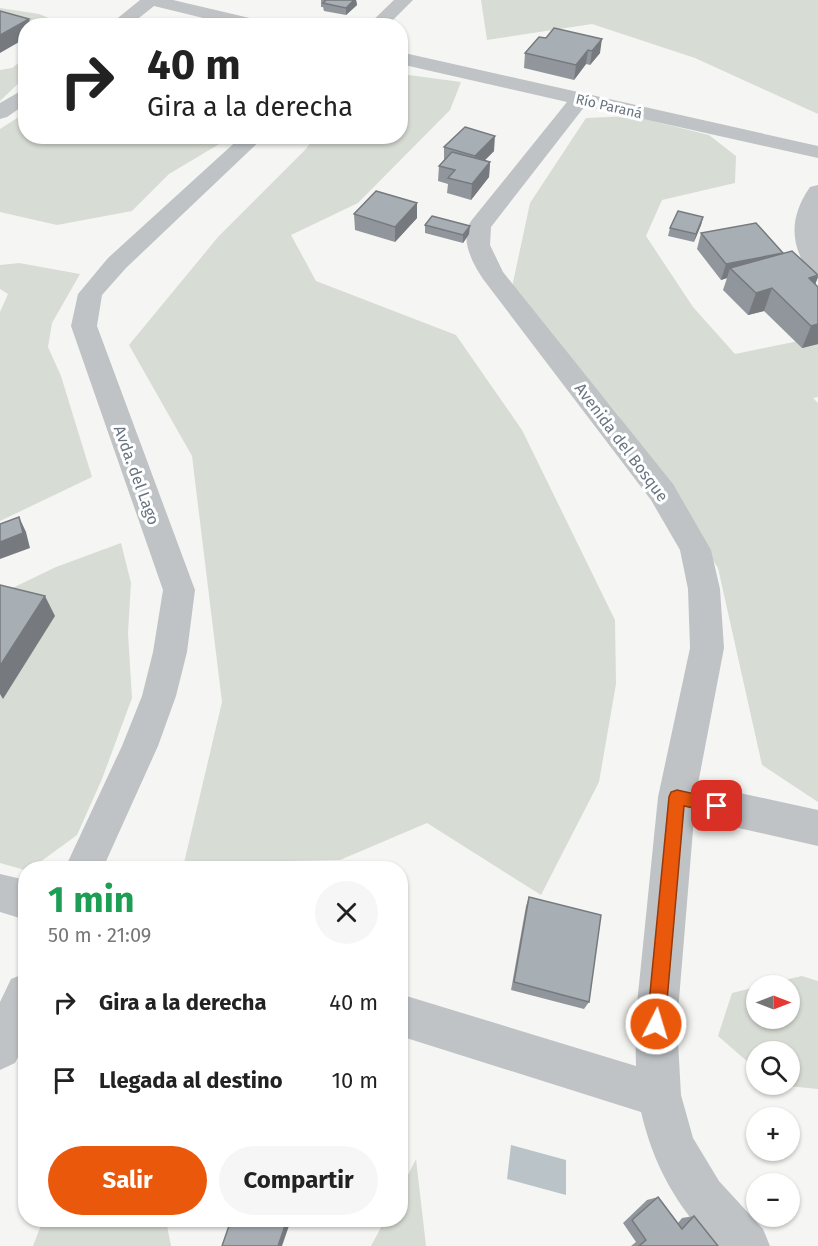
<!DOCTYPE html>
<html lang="es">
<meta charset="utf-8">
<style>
:root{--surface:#fff;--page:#f6f6f6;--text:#222;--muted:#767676;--accent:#ea580c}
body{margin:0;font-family:"Fira Sans",sans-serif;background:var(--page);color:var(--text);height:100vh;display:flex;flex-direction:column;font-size:22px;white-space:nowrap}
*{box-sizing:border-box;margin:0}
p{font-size:20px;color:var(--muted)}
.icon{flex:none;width:33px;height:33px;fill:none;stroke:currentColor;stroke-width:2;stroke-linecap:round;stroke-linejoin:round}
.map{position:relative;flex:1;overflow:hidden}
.details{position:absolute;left:18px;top:861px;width:390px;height:366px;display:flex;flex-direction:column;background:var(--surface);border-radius:24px;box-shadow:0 2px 4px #0004}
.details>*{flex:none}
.banner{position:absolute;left:18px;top:18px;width:390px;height:126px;border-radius:24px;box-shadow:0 2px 4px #0004;background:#fff;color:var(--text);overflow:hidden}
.needle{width:39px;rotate:90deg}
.buttons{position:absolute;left:746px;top:975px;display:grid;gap:12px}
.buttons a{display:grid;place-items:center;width:54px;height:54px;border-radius:50%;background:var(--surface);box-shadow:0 2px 4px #0004;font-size:30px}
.pin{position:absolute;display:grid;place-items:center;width:51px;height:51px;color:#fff;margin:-26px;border-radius:12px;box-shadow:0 3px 9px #0006}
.me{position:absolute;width:66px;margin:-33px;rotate:5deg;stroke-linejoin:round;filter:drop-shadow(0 0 4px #0008)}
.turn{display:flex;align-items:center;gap:21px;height:126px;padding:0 30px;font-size:27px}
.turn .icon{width:78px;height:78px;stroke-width:2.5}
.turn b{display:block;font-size:42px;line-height:51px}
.round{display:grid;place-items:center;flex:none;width:63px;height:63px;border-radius:32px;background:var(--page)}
.headline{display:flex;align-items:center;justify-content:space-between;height:102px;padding:0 30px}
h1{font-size:36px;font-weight:700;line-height:45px;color:#1e9e55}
.primary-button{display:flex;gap:12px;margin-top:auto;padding:12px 30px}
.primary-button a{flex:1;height:69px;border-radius:36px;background:var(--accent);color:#fff;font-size:24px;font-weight:700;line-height:69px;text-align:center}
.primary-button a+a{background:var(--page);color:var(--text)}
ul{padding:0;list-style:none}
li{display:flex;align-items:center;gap:18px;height:78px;padding:0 30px}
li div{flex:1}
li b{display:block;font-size:22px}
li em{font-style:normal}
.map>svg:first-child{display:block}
.green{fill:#d7dcd4}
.water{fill:#bac3c8}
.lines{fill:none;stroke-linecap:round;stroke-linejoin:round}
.minor{fill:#bfc3c6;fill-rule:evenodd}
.wall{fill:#90969b}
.shaded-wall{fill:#767a7e}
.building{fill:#a8afb4;stroke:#767a7e;stroke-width:1.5}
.route{fill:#ea580c;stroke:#983908;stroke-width:1.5}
.labels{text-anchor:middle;stroke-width:6;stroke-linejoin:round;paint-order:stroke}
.far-street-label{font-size:14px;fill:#687581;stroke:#fff}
.street-label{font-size:16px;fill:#687581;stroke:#fff}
</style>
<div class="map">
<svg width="818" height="1246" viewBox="0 0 818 1246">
<rect width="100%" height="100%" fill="#f5f6f3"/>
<!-- green -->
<path class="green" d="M481 0H818V114L695 58 592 24 487 40Z
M0 8 39 14 66 25 26 26 0 20Z
M25 58V77L0 101V70L12 68Z
M401 74 461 82 450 110 358 203 291 235 316 281 456 335 522 430 615 620 616 684 599 782 541 895 427 823 340 860 184 863 222 702 192 456 129 345 218 237 305 150 315 137 400 136Z
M25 113 26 136 231 137 169 174 132 211 57 225 0 212V129Z
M632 116 709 135 736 156 735 183 662 200 646 236 693 307 735 354 818 337V397L813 398 818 403V802L762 765 718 568 618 415 512 287 530 203 586 118Z
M19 263 80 274 52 323 48 347 61 376 92 477 0 521V312L8 294 0 289V265Z
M121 543 131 583 128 633 132 698 102 779 77 835 32 868 25 870 0 863V594L56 567Z
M802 976 818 981V1089L778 1085 789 1084V1052H756V1069L718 1036 732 993 756 987V1018H789V986L762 985Z
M416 1159 426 1246H371L385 1220H400L401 1189Z
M43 1220H166L171 1246H33Z"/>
<!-- water -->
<path class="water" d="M511 1145 566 1160V1195L507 1179Z"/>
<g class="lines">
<!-- minor -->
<path class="minor" d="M140 0H173L267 22 270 26H236L154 6 129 26H108Z
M394 0H413L387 26H367Z
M400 52 818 146V158L585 106 491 227 490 245 503 272 673 484 711 550 720 589 724 648 698 784 818 810V846L694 818 677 1024 681 1095 693 1138 719 1181 763 1229 770 1246H714C676 1204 654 1167 641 1112L400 1036V994L636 1066 635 1024 658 797 690 648 688 589 680 550 651 500 483 279C473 264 459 239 471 221L567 102 400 64Z
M26 88V104L7 117 0 119V103Z
M242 136H265L126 268 102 295 97 326 195 590 187 652 176 696 158 746 103 868H65L122 746 142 696 153 652 163 590 71 326 78 294 108 258Z
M818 185V274L809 272C789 243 790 216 810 187Z
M0 874 26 880V920L0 912Z
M26 973V1042L15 1063 0 1070V1002L11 979Z"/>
</g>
<!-- wall -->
<path class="wall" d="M321 0H356L357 5 346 15 324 11 323 7H321Z
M554 28 600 53 590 65 586 64 574 80 524 68 525 53 546 38Z
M444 147 494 151 485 160 490 162 489 177 471 200 447 193 448 184 438 181 439 166 444 160Z
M417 203V218L395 242 355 230 354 214Z
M703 217 701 225 694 242 668 236 670 228Z
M425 225 469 234 463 243 425 233Z
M701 233 783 253 818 277 815 284 818 344 802 348 764 311 748 315 723 290 727 278 721 280 697 249Z
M529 897 589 1002 584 1009 511 990 526 906Z
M658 1197 678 1223 682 1218 694 1216 718 1246H631L636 1242 623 1223 647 1200Z"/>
<!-- shaded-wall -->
<path class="shaded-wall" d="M354 0H356L357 5 346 15V8Z
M29 19 31 26H26V38L0 53V35Z
M602 39 600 53 590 65 592 51Z
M588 50 586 64 574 80 576 65Z
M495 136 494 151 474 171 475 156Z
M490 162 489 177 471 200 472 184Z
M417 203V218L395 242V227Z
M703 217 701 225 694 242 696 234Z
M470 226 469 234 463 243V235Z
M783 253 777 269 730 268 727 278 721 280 726 264Z
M818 276V277L810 298 809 278Z
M772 288 764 311 748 315 756 293Z
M818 324V344L802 348 811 326Z
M19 517 26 532 30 548 0 559V542Z
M45 596 55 616 3 699 0 694V666Z
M287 1220H291L282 1246H278Z"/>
<!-- building -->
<path class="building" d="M324 0H354L346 8 323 3 326 0Z
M0 11 29 19 0 35Z
M554 28 602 39 592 51 588 50 576 65 525 53 539 37 546 38Z
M465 127 495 136 475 156 444 147Z
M452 152 490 162 472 184 448 178 455 170 439 166Z
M376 191 417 203 395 227 354 214Z
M678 211 703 217 696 234 670 228Z
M432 216 470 226 463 235 425 225Z
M756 223 783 253 726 264 701 233Z
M792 251 818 275 809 278 818 287V324L811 326 772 288 756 293 730 268Z
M19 517 23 533 0 542V524Z
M0 585 45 596 0 666Z
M529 897 601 915 589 1002 514 982Z
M658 1197 682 1229 694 1216 718 1246H639L646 1240 632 1220Z
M231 1220H287L278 1246H222Z"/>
<!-- route -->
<path class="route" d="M677 790 717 799 723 801 725 806 723 811 717 813 684 806 665 1024 662 1030 656 1033 650 1030 647 1024 669 797 671 792Z"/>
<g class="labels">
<!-- far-street labels -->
<g class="far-street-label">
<text transform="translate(609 106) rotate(13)" y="5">Río Paraná</text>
</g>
<!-- street labels -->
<g class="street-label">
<text transform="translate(622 442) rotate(53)" y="6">Avenida del Bosque</text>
<text transform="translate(137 475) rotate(70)" y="6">Avda. del Lago</text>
</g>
</g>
</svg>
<div class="buttons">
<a><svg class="needle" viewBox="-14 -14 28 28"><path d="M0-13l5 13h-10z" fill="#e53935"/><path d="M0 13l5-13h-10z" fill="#767676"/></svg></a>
<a><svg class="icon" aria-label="search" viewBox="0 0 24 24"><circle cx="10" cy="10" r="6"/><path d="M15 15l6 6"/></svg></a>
<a>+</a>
<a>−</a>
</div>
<div class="pin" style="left:717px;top:806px;background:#d93025"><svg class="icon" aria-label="arrive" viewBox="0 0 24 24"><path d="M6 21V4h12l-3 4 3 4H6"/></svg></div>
<svg class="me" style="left:656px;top:1024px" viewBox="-20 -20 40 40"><circle r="17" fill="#ea580c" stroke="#fff" stroke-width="3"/><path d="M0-11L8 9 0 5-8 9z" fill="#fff"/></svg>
<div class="banner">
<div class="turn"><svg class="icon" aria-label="right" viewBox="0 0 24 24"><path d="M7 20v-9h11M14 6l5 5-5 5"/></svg><div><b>40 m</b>Gira a la derecha</div></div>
</div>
<section class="details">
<div class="headline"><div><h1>1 min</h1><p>50 m · 21:09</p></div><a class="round"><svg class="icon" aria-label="close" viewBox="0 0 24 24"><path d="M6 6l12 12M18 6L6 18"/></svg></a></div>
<ul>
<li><svg class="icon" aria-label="right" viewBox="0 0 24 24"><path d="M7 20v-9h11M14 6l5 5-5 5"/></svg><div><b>Gira a la derecha</b></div><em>40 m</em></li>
<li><svg class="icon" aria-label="arrive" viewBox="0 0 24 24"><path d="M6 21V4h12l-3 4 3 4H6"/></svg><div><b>Llegada al destino</b></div><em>10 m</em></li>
</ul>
<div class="primary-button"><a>Salir</a><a>Compartir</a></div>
</section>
</div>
